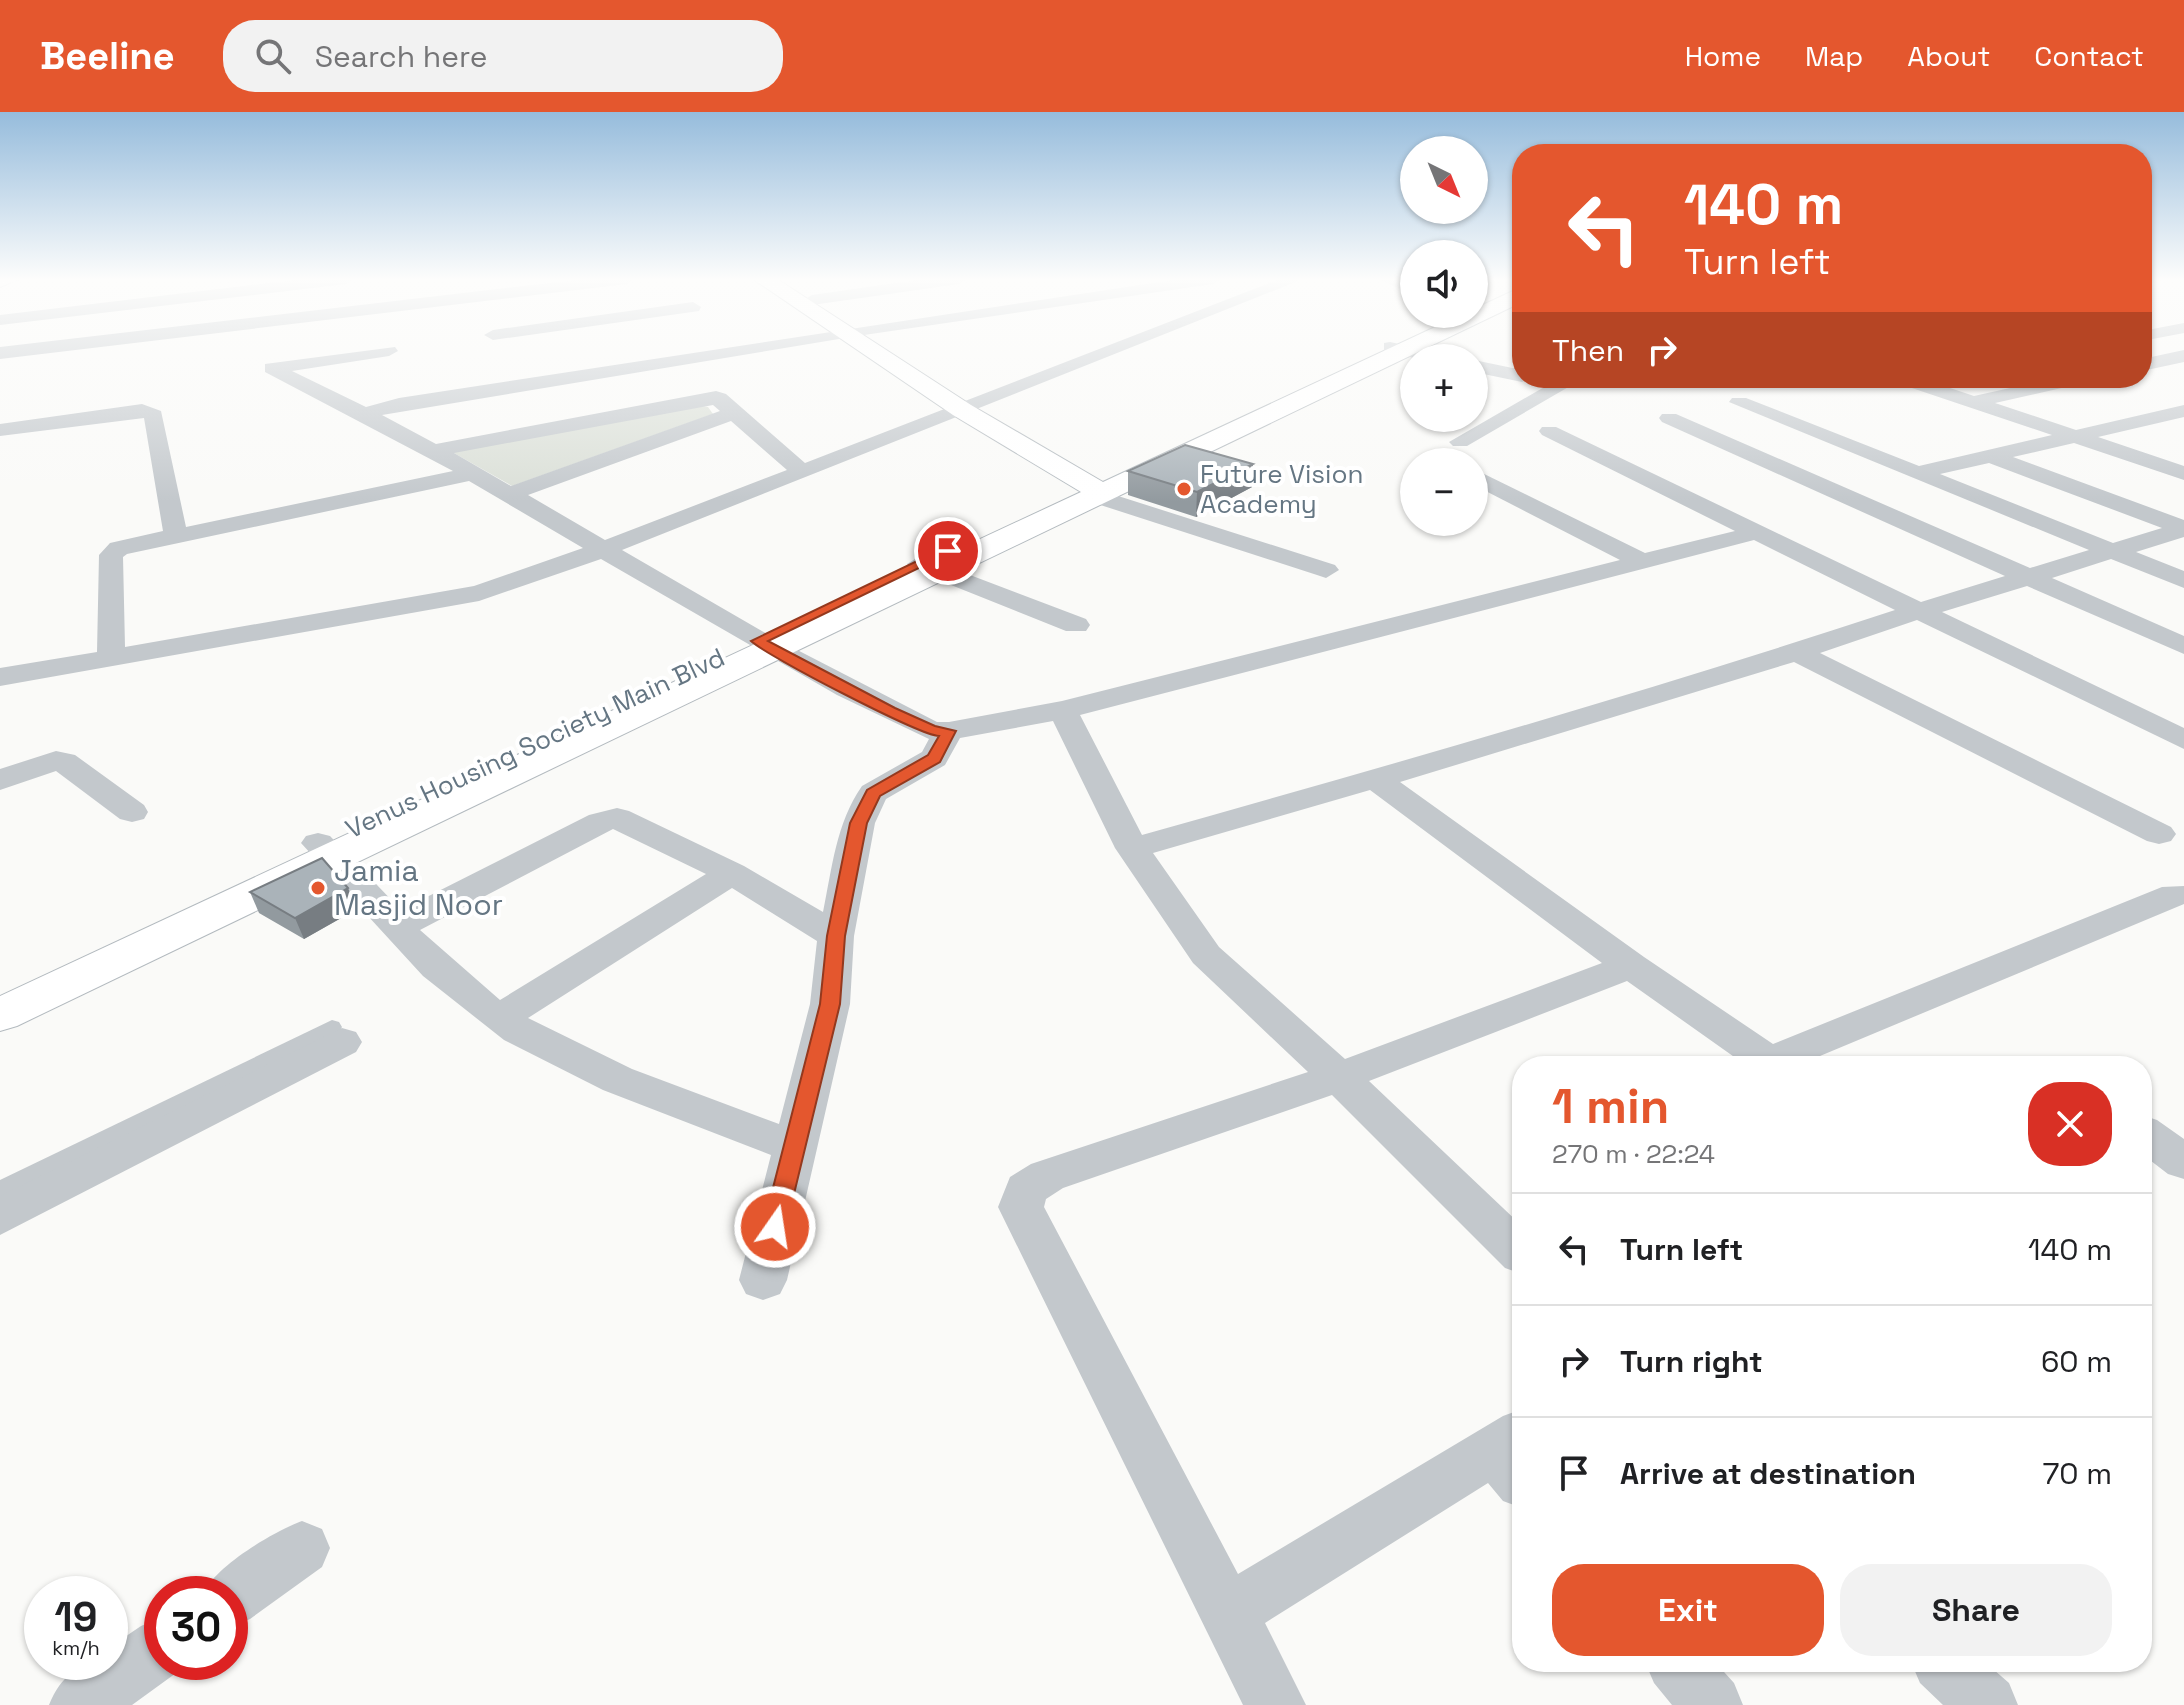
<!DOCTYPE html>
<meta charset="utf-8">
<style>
:root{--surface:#fff;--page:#f2f2f2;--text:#202124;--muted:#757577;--line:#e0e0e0;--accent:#e4572e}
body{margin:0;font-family:"Space Grotesk",sans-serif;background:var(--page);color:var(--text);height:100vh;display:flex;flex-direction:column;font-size:30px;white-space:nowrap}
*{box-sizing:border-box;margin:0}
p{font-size:26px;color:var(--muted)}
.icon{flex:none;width:44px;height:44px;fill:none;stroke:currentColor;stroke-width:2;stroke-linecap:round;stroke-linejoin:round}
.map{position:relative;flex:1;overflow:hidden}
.sheet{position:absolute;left:1512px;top:944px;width:640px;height:616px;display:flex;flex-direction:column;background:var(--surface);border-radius:32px;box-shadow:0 2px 6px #0004}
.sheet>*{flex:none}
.top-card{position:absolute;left:1512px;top:32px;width:640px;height:244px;border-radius:32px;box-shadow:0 2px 6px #0004;background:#e4572e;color:#fff;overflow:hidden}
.needle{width:52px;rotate:137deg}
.tools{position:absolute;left:1400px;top:24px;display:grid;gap:16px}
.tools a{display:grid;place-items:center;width:88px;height:88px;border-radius:50%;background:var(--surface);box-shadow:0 2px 6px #0004;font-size:40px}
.speed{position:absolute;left:24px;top:1464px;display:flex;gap:16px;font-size:40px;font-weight:700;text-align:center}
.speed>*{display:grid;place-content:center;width:104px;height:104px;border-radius:50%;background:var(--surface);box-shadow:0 2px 6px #0004;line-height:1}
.speed small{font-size:20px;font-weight:400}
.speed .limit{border:12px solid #d22;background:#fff;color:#111}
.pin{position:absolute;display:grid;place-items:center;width:68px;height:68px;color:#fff;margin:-34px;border:4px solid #fff;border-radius:50%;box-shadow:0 2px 8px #0007}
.me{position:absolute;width:88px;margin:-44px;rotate:13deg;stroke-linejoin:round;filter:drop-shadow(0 0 6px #0008)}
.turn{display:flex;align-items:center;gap:28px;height:168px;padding:0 40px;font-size:36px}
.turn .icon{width:104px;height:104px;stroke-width:2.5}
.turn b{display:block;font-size:56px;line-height:68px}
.then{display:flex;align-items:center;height:76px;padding:0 40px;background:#0003;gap:16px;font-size:30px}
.round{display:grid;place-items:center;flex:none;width:84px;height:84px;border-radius:32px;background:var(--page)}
.summary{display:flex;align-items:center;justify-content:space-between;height:136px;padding:0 40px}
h1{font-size:48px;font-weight:700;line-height:60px;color:var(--accent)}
.action{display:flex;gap:16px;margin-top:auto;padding:16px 40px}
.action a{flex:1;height:92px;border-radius:32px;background:var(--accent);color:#fff;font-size:32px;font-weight:700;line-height:92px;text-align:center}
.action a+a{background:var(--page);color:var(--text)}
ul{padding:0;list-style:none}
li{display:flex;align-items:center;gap:24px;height:112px;padding:0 40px;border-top:2px solid var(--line)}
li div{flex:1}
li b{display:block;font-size:30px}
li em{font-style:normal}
header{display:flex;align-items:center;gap:48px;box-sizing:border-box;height:112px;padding:0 40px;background:var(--accent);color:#fff}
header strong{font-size:38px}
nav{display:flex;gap:44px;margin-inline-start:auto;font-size:28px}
.search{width:560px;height:72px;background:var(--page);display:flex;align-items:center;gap:20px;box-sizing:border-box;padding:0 28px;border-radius:32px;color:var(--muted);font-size:30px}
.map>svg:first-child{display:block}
.green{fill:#dadfd7}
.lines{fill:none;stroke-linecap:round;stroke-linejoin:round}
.secondary-casing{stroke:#b3babf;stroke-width:2}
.lane{fill:#c3c8cc;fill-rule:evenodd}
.street{fill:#c3c8cc;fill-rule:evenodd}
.secondary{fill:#fff;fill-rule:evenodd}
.wall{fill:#929a9f}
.shaded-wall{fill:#777d82}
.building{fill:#aab3b9;stroke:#777d82;stroke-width:2}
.route{fill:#e4572e;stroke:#94391e;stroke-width:2}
.poi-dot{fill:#e4572e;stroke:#fff;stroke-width:3}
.labels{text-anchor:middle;stroke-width:8;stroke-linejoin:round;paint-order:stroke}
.far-poi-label{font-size:26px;fill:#657683;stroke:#fff;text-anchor:start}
.far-street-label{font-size:26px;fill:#657683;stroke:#fff}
.poi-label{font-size:30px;fill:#657683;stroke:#fff;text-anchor:start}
</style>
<header>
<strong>Beeline</strong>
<div class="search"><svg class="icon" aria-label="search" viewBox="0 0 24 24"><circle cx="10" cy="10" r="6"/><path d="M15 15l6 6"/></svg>Search here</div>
<nav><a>Home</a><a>Map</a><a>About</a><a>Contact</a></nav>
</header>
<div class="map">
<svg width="2184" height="1593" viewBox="0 0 2184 1593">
<rect width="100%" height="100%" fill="#fafaf8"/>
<!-- green -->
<path class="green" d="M698 293 708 295 713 302 512 374 452 340Z"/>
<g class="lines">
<!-- secondary casing -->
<g class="secondary-casing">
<path id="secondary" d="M0 167H19L0 175Z
M753 167H777L971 293 1103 370 1463 202H1474V197L1515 178 1522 176V190L17 914 0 919V884L1081 380 953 303Z"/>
</g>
<!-- lane -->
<path class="lane" d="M332 908 339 910 342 915 339 920 0 1087V1068Z"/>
<!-- street -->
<path class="street" d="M303 167H354L346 172 0 213V203Z
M584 167H635L627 172 0 247V235Z
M923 167H967L959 172 812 193 804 188 812 183Z
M1179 167H1221L1213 172 857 224 382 303 436 332 716 279 726 282 805 351 1280 167H1303L622 438 774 526 937 610H949L1062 589 1620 448 1474 373V357L1645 441 1735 419 1542 323 1539 319 1542 315H1556L1921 490 2005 464 1662 310 1659 306 1662 302H1676L2030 456 2089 438 1729 290 1732 286H1746L1919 354 2052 323 1894 270 1891 266H1920L1974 284 2055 266H2091L2088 270 1995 291 2076 318 2184 293V305L2098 325 2184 354V368L2074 331 2013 345 2184 408V425L2136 440 2184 459V476L2111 447 2052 466 2184 524V542L2027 474 1942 500 2184 616V637L1917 508 1820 541 2171 715 2176 722 2171 729 2159 732 2147 729 1794 550 1400 670 1644 845 1773 932 2162 775 2184 774V792L1796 954H1747L1627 869 1369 969 1522 1114V1162L1505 1156 1332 983 1063 1076 1046 1087 1044 1095 1238 1462 1503 1304 1522 1297V1396L1503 1389 1488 1371 1265 1511 1306 1593H1243L998 1095 1010 1065 1031 1052 1308 960 1193 851 1115 736 1053 609 960 626 945 653 886 687 875 711 854 824 850 892 787 1168 780 1182 763 1188 746 1182 739 1168 771 1043 603 978 504 928 423 864 301 731 306 724 318 721 330 724 401 798 589 703 617 696 629 699 744 754 823 800C832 757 836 711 862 674L922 640 929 627 837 583 601 447 479 489 0 574V556L97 540 99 443 110 431 163 419 144 306 0 324V312L142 292 161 299 186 415 453 359 265 260V252L395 235 398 239 389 244 292 259 366 295 399 286ZM713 293 720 299 511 374 454 341ZM731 309 787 358 605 428 528 383ZM1989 351 2162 416 2113 431 1940 362ZM469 369 583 436 474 474 125 535 123 445 127 442ZM1754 428 1895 498C1647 580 1394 652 1142 723L1080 603ZM1370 678 1602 851 1345 947 1219 835 1153 741ZM613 717 706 762 500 888 420 818ZM732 776 817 829 810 892 779 1012 632 957 528 906Z
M1378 167H1401L1414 172V183Z
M2142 167H2166L2142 175Z
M693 190 701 195 699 199 493 228 484 223 493 218Z
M2184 211V221L2142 229V219Z
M1390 230 1446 242 1448 246H1414L1384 239V231Z
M2184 238V250L2142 259V247Z
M1474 248 1522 258V266H1530L1522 270 1474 260Z
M1560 266H1584L1467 334H1453L1449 330Z
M1093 376 1335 453 1339 458 1326 466 1317 463 1085 388 1082 383Z
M920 444 1086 507 1090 513 1086 519H1066L911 457 907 452Z
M56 639 75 643 144 693 148 700 144 707 132 710 120 707 56 659 0 678V657Z
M342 916 356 920 362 930 356 940 0 1123V1084Z
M2142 1003 2157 1008 2184 1027V1067L2168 1062 2142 1042Z
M302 1409 322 1417 330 1436 322 1455 250 1507 230 1516V1482H203C215 1454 273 1420 302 1409Z
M162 1505V1550H186L183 1556 132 1593H49C61 1564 78 1550 110 1550V1535L141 1514Z
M1645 1550H1715L1734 1571 1743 1593H1672L1654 1571Z
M1911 1550H1985L2009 1571 2018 1593H1943L1920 1571Z"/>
<!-- secondary -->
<use href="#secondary" class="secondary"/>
</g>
<!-- wall -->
<path class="wall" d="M1128 359 1252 375 1196 405 1128 383Z
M250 780 357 797 304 827 259 801Z"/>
<!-- shaded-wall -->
<path class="shaded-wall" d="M1253 352 1252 375 1196 405 1197 380Z
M348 776 357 797 304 827 295 806Z"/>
<!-- building -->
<path class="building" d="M1185 333 1253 352 1197 380 1128 359Z
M322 746 348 776 295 806 250 780Z"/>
<!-- sky -->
<linearGradient id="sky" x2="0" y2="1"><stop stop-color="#96bcdc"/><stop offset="0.43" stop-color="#fdfdfc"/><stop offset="1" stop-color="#fdfdfc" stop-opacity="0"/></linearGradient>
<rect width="2184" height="390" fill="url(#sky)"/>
<!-- route -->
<path class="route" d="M944 436 954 439 768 529 895 596 935 614 956 619 940 650 880 684 867 711 845 824 840 892 786 1115 783 1121H767L763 1115 820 892 827 824 850 711 867 678 928 643 939 624C919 623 767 544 751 529Z"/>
<!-- markers -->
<g class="poi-dot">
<circle cx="1184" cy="377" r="8"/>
<circle cx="318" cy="776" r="8"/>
</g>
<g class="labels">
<!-- far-poi labels -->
<g class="far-poi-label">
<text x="1200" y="371">Future Vision<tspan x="1200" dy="30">Academy</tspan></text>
</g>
<!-- far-street labels -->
<g class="far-street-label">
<text transform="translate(535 631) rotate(-25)" y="9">Venus Housing Society Main Blvd</text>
</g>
<!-- poi labels -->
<g class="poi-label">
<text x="334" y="769">Jamia<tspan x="334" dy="34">Masjid Noor</tspan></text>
</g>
</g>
</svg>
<div class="tools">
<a><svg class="needle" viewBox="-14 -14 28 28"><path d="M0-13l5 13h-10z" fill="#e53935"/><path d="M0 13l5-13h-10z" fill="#757577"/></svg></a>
<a><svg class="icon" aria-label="sound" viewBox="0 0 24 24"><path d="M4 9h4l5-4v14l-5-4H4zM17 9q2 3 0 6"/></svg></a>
<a>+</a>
<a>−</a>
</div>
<div class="speed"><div>19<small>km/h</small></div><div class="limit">30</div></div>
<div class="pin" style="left:948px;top:439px;background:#d93025"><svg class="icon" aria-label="arrive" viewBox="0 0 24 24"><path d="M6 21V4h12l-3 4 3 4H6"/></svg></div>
<svg class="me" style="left:775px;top:1115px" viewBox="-20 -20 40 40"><circle r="17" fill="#e4572e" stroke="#fff" stroke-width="3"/><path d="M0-11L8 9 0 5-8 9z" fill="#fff"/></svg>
<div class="top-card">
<div class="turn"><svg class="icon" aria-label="left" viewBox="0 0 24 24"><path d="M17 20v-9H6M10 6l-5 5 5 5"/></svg><div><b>140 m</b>Turn left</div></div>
<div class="then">Then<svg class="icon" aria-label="right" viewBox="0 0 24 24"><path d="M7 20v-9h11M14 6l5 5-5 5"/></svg></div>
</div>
<section class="sheet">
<div class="summary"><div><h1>1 min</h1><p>270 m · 22:24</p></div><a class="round" style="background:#d93025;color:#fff"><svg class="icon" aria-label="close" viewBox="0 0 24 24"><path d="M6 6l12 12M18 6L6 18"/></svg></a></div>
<ul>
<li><svg class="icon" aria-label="left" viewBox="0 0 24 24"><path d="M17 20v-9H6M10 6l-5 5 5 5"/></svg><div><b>Turn left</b></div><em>140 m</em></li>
<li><svg class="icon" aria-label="right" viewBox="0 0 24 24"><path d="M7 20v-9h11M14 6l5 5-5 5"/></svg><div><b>Turn right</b></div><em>60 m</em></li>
<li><svg class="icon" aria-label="arrive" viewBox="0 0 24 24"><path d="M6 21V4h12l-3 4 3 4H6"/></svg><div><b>Arrive at destination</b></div><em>70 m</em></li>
</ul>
<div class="action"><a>Exit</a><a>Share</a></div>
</section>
</div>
